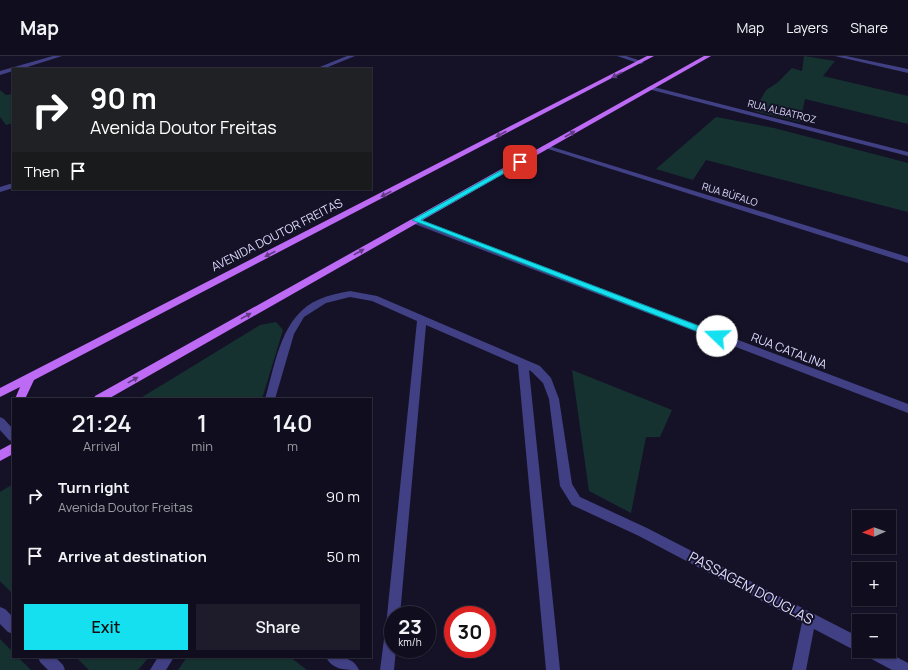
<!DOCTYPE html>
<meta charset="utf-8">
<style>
:root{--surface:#100e1e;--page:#1e1c2b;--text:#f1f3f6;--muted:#9c9ca4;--line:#302e3c;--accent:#14e0f0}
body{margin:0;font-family:Manrope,sans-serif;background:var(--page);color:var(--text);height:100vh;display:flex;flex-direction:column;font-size:15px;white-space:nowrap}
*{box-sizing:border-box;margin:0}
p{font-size:13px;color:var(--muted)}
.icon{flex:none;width:22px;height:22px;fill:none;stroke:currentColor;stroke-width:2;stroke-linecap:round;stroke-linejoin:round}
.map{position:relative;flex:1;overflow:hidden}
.details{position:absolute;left:12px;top:342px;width:360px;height:260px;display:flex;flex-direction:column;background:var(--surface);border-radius:0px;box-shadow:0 1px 3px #0004,0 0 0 1px var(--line)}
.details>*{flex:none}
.guide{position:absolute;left:12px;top:12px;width:360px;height:122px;border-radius:0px;box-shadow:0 1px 3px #0004,0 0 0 1px var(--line);background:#202124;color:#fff;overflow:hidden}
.needle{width:26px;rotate:268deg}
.controls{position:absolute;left:852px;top:454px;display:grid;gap:8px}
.controls a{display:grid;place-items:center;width:44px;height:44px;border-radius:0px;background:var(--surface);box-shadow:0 1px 3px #0004,0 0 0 1px var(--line);font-size:20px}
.speed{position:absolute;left:384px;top:550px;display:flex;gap:8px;font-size:20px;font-weight:700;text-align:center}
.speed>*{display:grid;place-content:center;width:52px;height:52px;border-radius:50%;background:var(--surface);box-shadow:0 1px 3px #0004,0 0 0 1px var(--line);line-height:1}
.speed small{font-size:10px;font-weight:400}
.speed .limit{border:6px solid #d22;background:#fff;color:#111}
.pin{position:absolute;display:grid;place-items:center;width:34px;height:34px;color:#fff;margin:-17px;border-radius:8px;box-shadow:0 2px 6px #0006}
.me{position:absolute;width:44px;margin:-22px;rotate:291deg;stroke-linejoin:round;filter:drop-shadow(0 0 3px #0008)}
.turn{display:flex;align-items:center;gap:14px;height:84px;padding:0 12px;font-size:18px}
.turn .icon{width:52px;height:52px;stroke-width:2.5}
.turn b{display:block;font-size:28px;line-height:34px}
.then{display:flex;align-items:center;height:38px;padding:0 12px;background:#0003;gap:8px;font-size:15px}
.eta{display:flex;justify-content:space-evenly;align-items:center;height:68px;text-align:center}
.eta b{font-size:24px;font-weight:600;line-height:28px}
.primary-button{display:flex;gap:8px;margin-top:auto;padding:8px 12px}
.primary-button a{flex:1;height:46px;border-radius:0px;background:var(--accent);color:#111;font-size:16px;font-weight:600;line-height:46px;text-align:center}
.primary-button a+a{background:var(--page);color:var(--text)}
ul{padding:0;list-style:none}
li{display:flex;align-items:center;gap:12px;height:60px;padding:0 12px}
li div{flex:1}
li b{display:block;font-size:15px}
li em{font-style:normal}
header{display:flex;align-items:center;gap:24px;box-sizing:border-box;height:56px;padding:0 20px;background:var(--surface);border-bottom:1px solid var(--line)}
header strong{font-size:19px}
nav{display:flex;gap:22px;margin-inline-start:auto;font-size:14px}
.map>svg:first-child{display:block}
.green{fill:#153230}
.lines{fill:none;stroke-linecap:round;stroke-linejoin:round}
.minor{fill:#414084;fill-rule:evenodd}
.major{fill:#bd6af5;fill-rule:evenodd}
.oneway{fill:#613a84}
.route{fill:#14e0f0;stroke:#0d929c}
.labels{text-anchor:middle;stroke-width:4;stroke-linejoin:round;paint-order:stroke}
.far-street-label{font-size:10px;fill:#dedbfd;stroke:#151228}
.street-label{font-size:12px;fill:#dedbfd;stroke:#151228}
.near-street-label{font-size:14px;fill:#dedbfd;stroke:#151228}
</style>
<header>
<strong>Map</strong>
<nav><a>Map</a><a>Layers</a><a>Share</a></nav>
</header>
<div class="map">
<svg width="908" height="614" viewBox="0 0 908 614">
<rect width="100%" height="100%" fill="#151228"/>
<!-- green -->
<path class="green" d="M804 0 835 5 823 20 908 40V68L805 43 800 66 754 55 766 34 777 27 792 12 802 15Z
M0 34 6 39 13 38V67L6 69 0 61Z
M716 61 774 72 908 107V156L706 104 693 124 656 113Z
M276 266 283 274 262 343H139L260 269Z
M572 314 672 354 660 381H646L631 457 589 435Z
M13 428V538L0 525V436Z
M0 583 13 596V601H18L31 614H0Z
M76 601H149L138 614H89Z
M187 601H290L307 614H178Z"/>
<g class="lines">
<!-- minor -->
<path class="minor" d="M53 0H62L21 13H13V15L0 19V15Z
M347 0H355L323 13H315Z
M617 0H626L644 6 641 8Z
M835 0H846L908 13V17Z
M650 30 908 96V100L648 33 647 32Z
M545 90H549L908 201V207L545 92Z
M13 127V132L0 136V131Z
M412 163H418L908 348V357L412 167Z
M350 235 377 240 540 310 551 322 559 343 572 428 580 441 647 472 859 581V595H861L859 596 854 594 814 573 806 614H792L802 566 639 480 572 449 560 430 549 343 543 327 532 316 529 314 560 614H546L518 309 426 269 400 559H393V593H396L394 614H380L387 560 417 265 372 245 350 241 326 247 304 261 294 278 275 343H265C276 306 281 259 320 243 329 239 340 237 350 235Z
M0 361 4 363 13 373V386L9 384 0 374Z
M0 551 5 553 13 561V578L8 576 0 568Z
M864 595H885L908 607V614H892L866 600Z
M38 601H55L63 609 65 614H48L40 606Z
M158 601H174L166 614H150Z
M326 601C339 601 353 600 359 614 346 614 332 614 326 601Z"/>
<!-- major -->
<path class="major" d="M647 0H654L34 324 25 343H15L20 331 0 341V332Z
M704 0H711L108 343H94L95 340Z
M13 387V398L0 405V394Z"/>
</g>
<!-- one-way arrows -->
<defs><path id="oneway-solid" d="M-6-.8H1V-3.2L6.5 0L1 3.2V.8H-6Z"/></defs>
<g class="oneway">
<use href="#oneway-solid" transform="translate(617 19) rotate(153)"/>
<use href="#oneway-solid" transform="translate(501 78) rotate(153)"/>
<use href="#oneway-solid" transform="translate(570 78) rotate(-30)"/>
<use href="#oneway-solid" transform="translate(386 138) rotate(153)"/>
<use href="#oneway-solid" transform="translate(359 196) rotate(-29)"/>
<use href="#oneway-solid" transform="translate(270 198) rotate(153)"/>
<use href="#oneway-solid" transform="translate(246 260) rotate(-29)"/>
<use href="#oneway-solid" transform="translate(133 324) rotate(-29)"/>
</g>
<!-- route -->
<path class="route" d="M518 105 524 106 421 164 720 278V282H714L412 164Z"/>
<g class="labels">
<!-- far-street labels -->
<g class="far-street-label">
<text transform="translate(782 55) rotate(14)" y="4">RUA ALBATROZ</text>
<text transform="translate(730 138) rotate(17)" y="4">RUA BÚFALO</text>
</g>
<!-- street labels -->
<g class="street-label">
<text transform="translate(277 179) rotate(-27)" y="4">AVENIDA DOUTOR FREITAS</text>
<text transform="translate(789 295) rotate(21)" y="4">RUA CATALINA</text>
</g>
<!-- near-street labels -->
<g class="near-street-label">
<text transform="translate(751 532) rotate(28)" y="5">PASSAGEM DOUGLAS</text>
</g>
</g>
</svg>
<div class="controls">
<a><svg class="needle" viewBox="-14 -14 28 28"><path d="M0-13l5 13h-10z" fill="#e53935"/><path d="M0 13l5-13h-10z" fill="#9c9ca4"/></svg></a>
<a>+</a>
<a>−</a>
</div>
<div class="speed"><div>23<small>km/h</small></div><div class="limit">30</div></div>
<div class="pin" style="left:520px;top:106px;background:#d93025"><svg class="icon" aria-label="arrive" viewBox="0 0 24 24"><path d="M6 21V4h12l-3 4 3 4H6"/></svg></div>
<svg class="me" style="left:717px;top:280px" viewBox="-20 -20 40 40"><circle r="19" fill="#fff"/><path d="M0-13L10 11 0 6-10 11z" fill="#14e0f0"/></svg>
<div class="guide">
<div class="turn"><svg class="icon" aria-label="right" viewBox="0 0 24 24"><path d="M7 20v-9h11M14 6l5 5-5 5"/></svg><div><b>90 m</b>Avenida Doutor Freitas</div></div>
<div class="then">Then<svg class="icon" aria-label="arrive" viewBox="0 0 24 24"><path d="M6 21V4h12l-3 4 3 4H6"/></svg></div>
</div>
<section class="details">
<div class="eta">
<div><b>21:24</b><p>Arrival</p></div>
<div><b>1</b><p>min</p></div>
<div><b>140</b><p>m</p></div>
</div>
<ul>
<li><svg class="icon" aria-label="right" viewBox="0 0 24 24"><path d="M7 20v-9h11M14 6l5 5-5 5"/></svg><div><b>Turn right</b><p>Avenida Doutor Freitas</p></div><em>90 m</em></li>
<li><svg class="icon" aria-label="arrive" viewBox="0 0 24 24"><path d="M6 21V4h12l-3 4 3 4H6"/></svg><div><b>Arrive at destination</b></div><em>50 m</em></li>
</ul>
<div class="primary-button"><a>Exit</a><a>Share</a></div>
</section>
</div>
